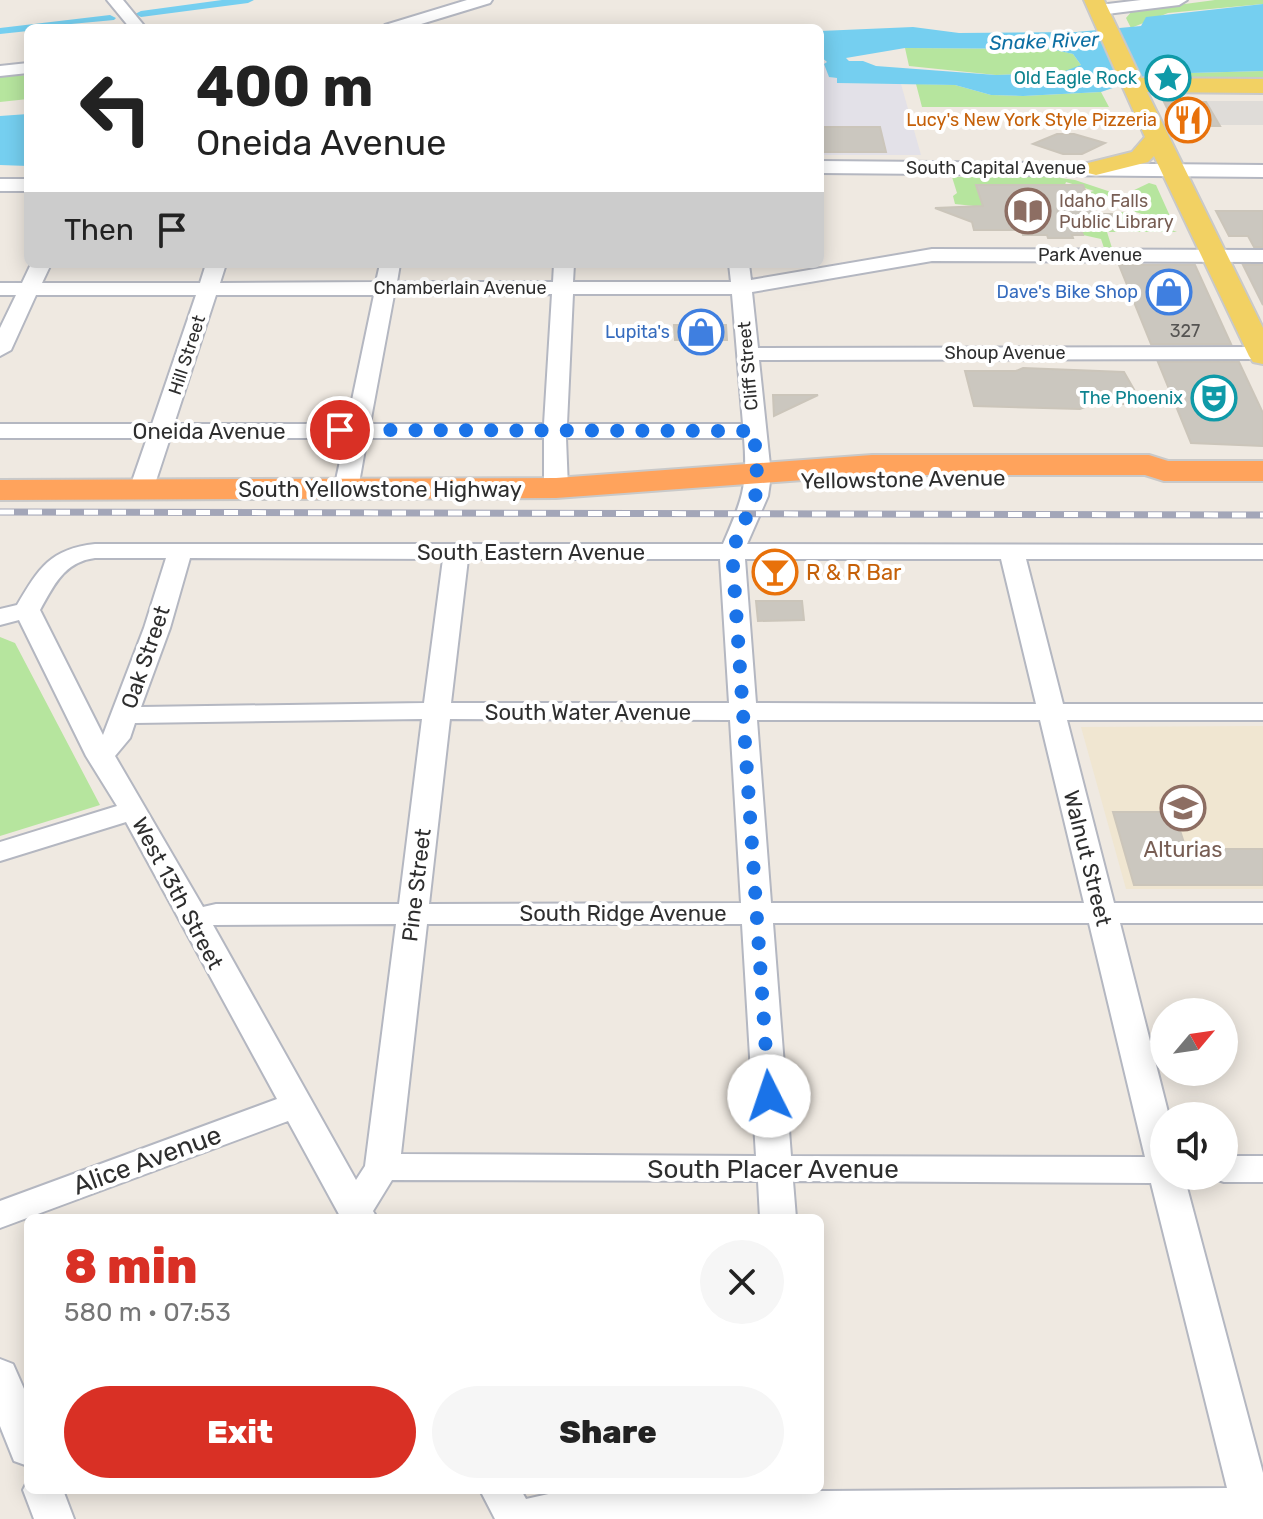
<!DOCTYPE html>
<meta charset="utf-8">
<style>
:root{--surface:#fff;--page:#f6f6f6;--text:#222;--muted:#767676;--accent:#d93025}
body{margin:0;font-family:Rubik,sans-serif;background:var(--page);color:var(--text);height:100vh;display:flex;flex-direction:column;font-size:30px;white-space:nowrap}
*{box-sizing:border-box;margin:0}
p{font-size:26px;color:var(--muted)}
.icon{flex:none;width:44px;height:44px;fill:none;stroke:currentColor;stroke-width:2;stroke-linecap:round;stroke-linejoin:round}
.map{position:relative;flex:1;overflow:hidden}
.drawer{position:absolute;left:24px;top:1214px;width:800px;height:280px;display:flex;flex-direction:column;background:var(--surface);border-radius:12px;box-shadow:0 4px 20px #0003}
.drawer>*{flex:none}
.top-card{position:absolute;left:24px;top:24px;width:800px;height:244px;border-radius:12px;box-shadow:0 4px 20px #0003;background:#fff;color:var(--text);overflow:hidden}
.needle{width:52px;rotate:61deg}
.tools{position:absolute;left:1150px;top:998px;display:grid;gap:16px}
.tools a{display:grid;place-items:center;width:88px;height:88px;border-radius:50%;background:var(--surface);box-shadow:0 4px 20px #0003;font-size:40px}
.pin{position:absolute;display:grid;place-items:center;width:68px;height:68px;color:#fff;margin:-34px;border:4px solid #fff;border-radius:50%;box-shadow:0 2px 8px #0007}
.me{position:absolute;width:88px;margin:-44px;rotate:356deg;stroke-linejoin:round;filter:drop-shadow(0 0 6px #0008)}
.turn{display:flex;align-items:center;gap:28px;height:168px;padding:0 40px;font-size:36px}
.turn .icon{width:104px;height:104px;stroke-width:2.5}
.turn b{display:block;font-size:56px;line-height:68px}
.then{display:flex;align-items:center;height:76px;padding:0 40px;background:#0003;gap:16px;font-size:30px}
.round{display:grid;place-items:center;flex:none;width:84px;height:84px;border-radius:42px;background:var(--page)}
.summary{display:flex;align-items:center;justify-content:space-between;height:136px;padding:0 40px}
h1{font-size:48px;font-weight:800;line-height:60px;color:var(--accent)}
.cta{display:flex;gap:16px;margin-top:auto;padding:16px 40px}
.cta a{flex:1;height:92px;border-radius:48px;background:var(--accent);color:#fff;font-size:32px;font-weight:800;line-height:92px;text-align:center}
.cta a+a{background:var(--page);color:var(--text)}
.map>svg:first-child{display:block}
.industrial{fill:#e3e1e8}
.education{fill:#f0e6d1}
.green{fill:#b6e59e}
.plaza{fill:#dfdcd8}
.water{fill:#75cff0;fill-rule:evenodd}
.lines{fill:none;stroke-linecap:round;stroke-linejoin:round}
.canal{fill:#75cff0;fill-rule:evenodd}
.building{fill:#cbc7bf;stroke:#cbc5ba;stroke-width:2}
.minor-casing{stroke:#b4b7c1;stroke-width:4}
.major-casing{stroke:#c9c9c9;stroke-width:4}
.highway-casing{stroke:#c9c9c9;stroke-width:4}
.minor{fill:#fff;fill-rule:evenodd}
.major{fill:#f2d163;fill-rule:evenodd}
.highway{fill:#ffa35c;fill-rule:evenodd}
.rail-casing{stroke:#a3a6b8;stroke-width:7}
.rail{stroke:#fff;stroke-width:5;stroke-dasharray:14;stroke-linecap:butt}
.route{stroke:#1a73e8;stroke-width:14;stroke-dasharray:0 25.2}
.labels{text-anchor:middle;stroke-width:8;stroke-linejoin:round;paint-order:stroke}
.far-culture-label{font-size:18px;fill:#0d838f;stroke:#fff;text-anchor:end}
.far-food-label{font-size:18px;fill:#c56008;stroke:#fff;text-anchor:end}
.far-street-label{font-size:18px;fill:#2e2e2e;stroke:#fff}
.far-education-label{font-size:18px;fill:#785e54;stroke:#fff;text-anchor:start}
.far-shop-label{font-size:18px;fill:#366cbe;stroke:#fff;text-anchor:end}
.number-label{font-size:18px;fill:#555452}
.far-water-label{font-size:20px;font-style:italic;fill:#0d6fa3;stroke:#fff}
.street-label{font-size:22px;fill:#2e2e2e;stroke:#fff}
.food-label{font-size:22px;fill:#c56008;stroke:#fff;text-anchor:start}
.education-label{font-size:22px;fill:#785e54;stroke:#fff}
.near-street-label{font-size:26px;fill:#2e2e2e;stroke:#fff}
</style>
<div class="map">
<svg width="1263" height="1519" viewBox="0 0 1263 1519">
<rect width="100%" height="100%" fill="#efe9e1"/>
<!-- industrial -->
<path class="industrial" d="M820 56 827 63 825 65 829 77 837 78 838 83 901 84 921 155H820Z"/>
<!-- education -->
<path class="education" d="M1263 726V889H1126L1081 727Z"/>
<!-- green -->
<path class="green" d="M1215 0H1263V4L1168 13 1131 28 1126 18 1132 11Z
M905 48 1052 49 1073 54 1081 65 1065 73 996 75 909 66Z
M1263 71V80L1174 81 1154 74Z
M28 75V99L0 102V77Z
M916 84 955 85 991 95 1023 96 1101 92 1109 107H922Z
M952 177H1054L1075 180 1114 193 1098 201 1105 204 1091 207 1086 193 1094 191 1066 182 1065 185H977L983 207 955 204 953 196 957 193Z
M1149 183 1156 185 1174 225 1124 208 1144 198 1130 192Z
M1122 212 1177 232H1107L1112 248H1104L1101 239 1083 235 1081 230 1118 229 1112 214Z
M0 637 15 643 100 805 0 836Z"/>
<!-- plaza -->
<path class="plaza" d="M1206 101H1263V125H1213V113Z"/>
<!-- water -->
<path class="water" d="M1263 4V71L1154 74 1101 92 1023 96 991 95 955 85 837 83V78L829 77 824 64 827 62 820 56V31L913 27 959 33 1076 32 1141 26 1146 17ZM905 48 1051 49 1073 54 1081 65 1065 71V73L996 75 876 66 863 61H849L846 58Z
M28 114V166L0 165V116Z"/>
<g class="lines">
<!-- canal -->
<path class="canal" d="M222 0H254L248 3 141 17 135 14 141 11Z
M110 15 116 18 114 20 28 28V31L0 34V28Z"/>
</g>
<!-- building -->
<path class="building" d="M1164 102H1206L1220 126H1176Z
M820 127H880L886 152H820Z
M1057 134H1074L1105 143 1082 154H1063L1033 144Z
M976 185H1083L1094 214H1112L1119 229 1081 230 1083 235H1072L1073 238H1048L1047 235H1023L1022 230H974L972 222 935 208 983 206Z
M1216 211H1263V247H1254L1248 236H1229Z
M1119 265H1195L1231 344H1151Z
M1243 265H1263V305Z
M674 325H726L727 340H675Z
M1158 362H1239L1263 413V446L1191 443Z
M1023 368 1124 372 1136 393 1132 396 1135 404H1092L1080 409 974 406 965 371H1016Z
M773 395H818L774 416Z
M756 601H802L804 620 758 621Z
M1113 812H1174L1186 849H1263V885H1134Z"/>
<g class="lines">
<!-- minor casing -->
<g class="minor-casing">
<path id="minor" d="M107 0H123L146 28H130Z
M467 0H492L490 3 408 28H383L385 25Z
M1141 0H1187L1179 5 1099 15 1091 10 1099 5Z
M28 63V73L0 76V66Z
M820 161 1263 165V177L820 173Z
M0 179H28V191H0Z
M932 249 1263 250V262L932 261 752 292 758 348 1263 347V359L759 360 771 475 768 496 747 544 1263 545V559H1026L1063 704H1263V720H1067L1114 903H1263V923H1120L1169 1116H1164V1176H1184L1263 1473V1519H495L480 1490H521L526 1499 553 1493 1227 1488 1151 1183 793 1181 796 1218H760L758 1181 392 1180 373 1211 377 1218H341L288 1121 0 1228V1201L277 1099 126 822 0 861V842L117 806 86 756 19 620 0 625V609L17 605C39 568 50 549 95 544H723C742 500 748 487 744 438H566L568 488 564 493H548L544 488V438H367L358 489 354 494H338L334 489 345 438H170L153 490 149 495H133L129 490 147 438H0V424H152L196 295H36L11 350 0 356V328L16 295H0V283H22L31 264H51L42 283H200L206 264H226L220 283 376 282 380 264H400L397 282H553L554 264H574L573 282H731L729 264H749L751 280ZM552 294 544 424H370L394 295ZM573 294H732L743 424H567ZM216 295H374L347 424H174ZM95 558H166L144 628 103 735 40 610C54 585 64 562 95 558ZM190 558 443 559 424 703 141 707 170 628ZM468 559H720L729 703H451ZM745 559H1001L1036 704 756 703ZM422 719 399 904H216L203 907 115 756 130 738 135 723ZM450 719 730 720 741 903 429 904ZM757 720H1040L1084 903H771ZM773 923H1089L1145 1157 791 1156ZM396 924 365 1166 356 1180 213 925ZM427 924H742L756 1156 401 1154Z
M1224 1156H1263V1182H1224L1212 1178 1211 1176H1224Z
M0 1359 13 1364 28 1398V1466L14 1461 0 1426Z
M28 1480V1490H63L74 1519H34L23 1490Z"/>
</g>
<!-- major casing -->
<g class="major-casing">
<path id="major" d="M1084 0H1104L1141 78 1263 79V93L1147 92 1263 328V364L1253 362 1249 356 1154 156 1148 162 1096 175 1088 173 1084 168 1088 163 1132 152 1145 137Z"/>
</g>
<!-- highway casing -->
<g class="highway-casing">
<path id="highway" d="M872 455H1149L1168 461H1263V481H1164L1145 475H872L556 498 0 500V480L556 478Z"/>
</g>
<!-- minor -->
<use href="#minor" class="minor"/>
<!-- major -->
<use href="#major" class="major"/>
<!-- highway -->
<use href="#highway" class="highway"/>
<!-- rail casing -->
<g class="rail-casing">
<path id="rail" d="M0 512 1263 515"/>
</g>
<!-- rail -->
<use href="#rail" class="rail"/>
</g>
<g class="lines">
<!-- route -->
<path class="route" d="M340 430 754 431 758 489 732 551 769 1096"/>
</g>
<!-- icons -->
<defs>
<g id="sight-ring" transform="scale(2.3)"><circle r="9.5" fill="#fff" stroke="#0f9aa8" stroke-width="1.5"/><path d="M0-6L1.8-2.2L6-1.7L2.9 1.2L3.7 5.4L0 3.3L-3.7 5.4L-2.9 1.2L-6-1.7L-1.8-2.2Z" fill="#0f9aa8"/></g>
<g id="restaurant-ring" transform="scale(2.3)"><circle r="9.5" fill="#fff" stroke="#e8710a" stroke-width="1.5"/><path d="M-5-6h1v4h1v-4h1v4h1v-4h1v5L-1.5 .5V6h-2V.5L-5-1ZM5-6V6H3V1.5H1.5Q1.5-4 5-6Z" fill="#e8710a"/></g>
<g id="library-ring" transform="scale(2.3)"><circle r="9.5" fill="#fff" stroke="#8d6e63" stroke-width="1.5"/><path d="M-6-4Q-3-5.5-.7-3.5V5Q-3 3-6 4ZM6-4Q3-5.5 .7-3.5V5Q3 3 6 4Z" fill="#8d6e63"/></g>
<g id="shop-ring" transform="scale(2.3)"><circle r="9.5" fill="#fff" stroke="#3f7fe0" stroke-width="1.5"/><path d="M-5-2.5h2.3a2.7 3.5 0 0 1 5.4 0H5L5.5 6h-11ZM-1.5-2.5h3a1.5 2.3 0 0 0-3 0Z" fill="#3f7fe0"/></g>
<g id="theatre-ring" transform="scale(2.3)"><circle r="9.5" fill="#fff" stroke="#0f9aa8" stroke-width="1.5"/><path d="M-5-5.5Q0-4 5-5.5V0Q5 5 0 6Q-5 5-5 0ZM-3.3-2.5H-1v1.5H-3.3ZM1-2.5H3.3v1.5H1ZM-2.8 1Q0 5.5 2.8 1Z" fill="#0f9aa8"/></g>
<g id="bar-ring" transform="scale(2.3)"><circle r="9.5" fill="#fff" stroke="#e8710a" stroke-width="1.5"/><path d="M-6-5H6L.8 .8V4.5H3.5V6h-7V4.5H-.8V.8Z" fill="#e8710a"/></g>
<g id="school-ring" transform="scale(2.3)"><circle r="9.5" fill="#fff" stroke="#8d6e63" stroke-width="1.5"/><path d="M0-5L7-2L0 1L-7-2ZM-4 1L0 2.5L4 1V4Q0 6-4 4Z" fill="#8d6e63"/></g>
</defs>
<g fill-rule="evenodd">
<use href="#sight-ring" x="1168" y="78"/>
<use href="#restaurant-ring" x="1188" y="120"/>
<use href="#library-ring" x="1028" y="211"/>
<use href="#shop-ring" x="1169" y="292"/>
<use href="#shop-ring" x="701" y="332"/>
<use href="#theatre-ring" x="1214" y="398"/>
<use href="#bar-ring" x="775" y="572"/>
<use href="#school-ring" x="1183" y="808"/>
</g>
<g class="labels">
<!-- far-culture labels -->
<g class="far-culture-label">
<text x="1137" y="84">Old Eagle Rock</text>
<text x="1183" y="404">The Phoenix</text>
</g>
<!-- far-food labels -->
<g class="far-food-label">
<text x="1157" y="126">Lucy's New York Style Pizzeria</text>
</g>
<!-- far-street labels -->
<g class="far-street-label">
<text x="996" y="174">South Capital Avenue</text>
<text x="1090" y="261">Park Avenue</text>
<text x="460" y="294">Chamberlain Avenue</text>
<text x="1005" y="359">Shoup Avenue</text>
<text transform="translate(187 355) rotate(-72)" y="6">Hill Street</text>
<text transform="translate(748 366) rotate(-95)" y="6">Cliff Street</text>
</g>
<!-- far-education labels -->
<g class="far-education-label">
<text x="1059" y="207">Idaho Falls<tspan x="1059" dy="21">Public Library</tspan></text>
</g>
<!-- far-shop labels -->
<g class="far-shop-label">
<text x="1138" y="298">Dave's Bike Shop</text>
<text x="670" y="338">Lupita's</text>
</g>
<!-- number labels -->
<g class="number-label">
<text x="1185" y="337">327</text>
</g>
<!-- far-water labels -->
<g class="far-water-label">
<text transform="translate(1044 41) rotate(-2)" y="7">Snake River</text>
</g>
<!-- street labels -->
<g class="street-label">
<text x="209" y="439">Oneida Avenue</text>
<text transform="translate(903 479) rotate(-1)" y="8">Yellowstone Avenue</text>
<text x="380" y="497">South Yellowstone Highway</text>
<text x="531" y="560">South Eastern Avenue</text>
<text transform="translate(145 657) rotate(-71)" y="8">Oak Street</text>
<text x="588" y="720">South Water Avenue</text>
<text transform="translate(1088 858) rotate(76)" y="8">Walnut Street</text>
<text transform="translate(416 885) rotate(-83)" y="8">Pine Street</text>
<text transform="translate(178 893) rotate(62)" y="8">West 13th Street</text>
<text x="623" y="921">South Ridge Avenue</text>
</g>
<!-- food labels -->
<g class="food-label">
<text x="806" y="580">R &amp; R Bar</text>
</g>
<!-- education labels -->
<g class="education-label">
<text x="1183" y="857">Alturias</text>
</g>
<!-- near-street labels -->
<g class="near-street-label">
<text transform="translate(147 1160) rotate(-20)" y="9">Alice Avenue</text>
<text x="773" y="1178">South Placer Avenue</text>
</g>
</g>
</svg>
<div class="tools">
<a><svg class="needle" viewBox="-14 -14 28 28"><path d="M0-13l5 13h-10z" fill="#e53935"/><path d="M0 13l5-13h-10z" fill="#767676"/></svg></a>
<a><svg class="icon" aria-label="sound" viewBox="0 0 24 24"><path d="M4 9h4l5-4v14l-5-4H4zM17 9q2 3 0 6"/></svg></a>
</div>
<div class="pin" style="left:340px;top:430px;background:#d93025"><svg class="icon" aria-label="arrive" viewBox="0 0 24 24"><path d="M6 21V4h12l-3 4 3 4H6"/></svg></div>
<svg class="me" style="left:769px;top:1096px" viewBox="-20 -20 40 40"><circle r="19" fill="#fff"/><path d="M0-13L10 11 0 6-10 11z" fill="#1a73e8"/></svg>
<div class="top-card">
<div class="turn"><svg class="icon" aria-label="left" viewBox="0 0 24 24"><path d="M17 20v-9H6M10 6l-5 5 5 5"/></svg><div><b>400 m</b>Oneida Avenue</div></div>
<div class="then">Then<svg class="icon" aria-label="arrive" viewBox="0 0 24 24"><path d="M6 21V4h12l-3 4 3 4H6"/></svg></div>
</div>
<section class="drawer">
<div class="summary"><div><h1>8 min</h1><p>580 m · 07:53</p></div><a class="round"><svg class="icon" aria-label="close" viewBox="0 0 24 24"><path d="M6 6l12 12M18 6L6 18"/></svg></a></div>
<div class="cta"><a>Exit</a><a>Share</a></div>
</section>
</div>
